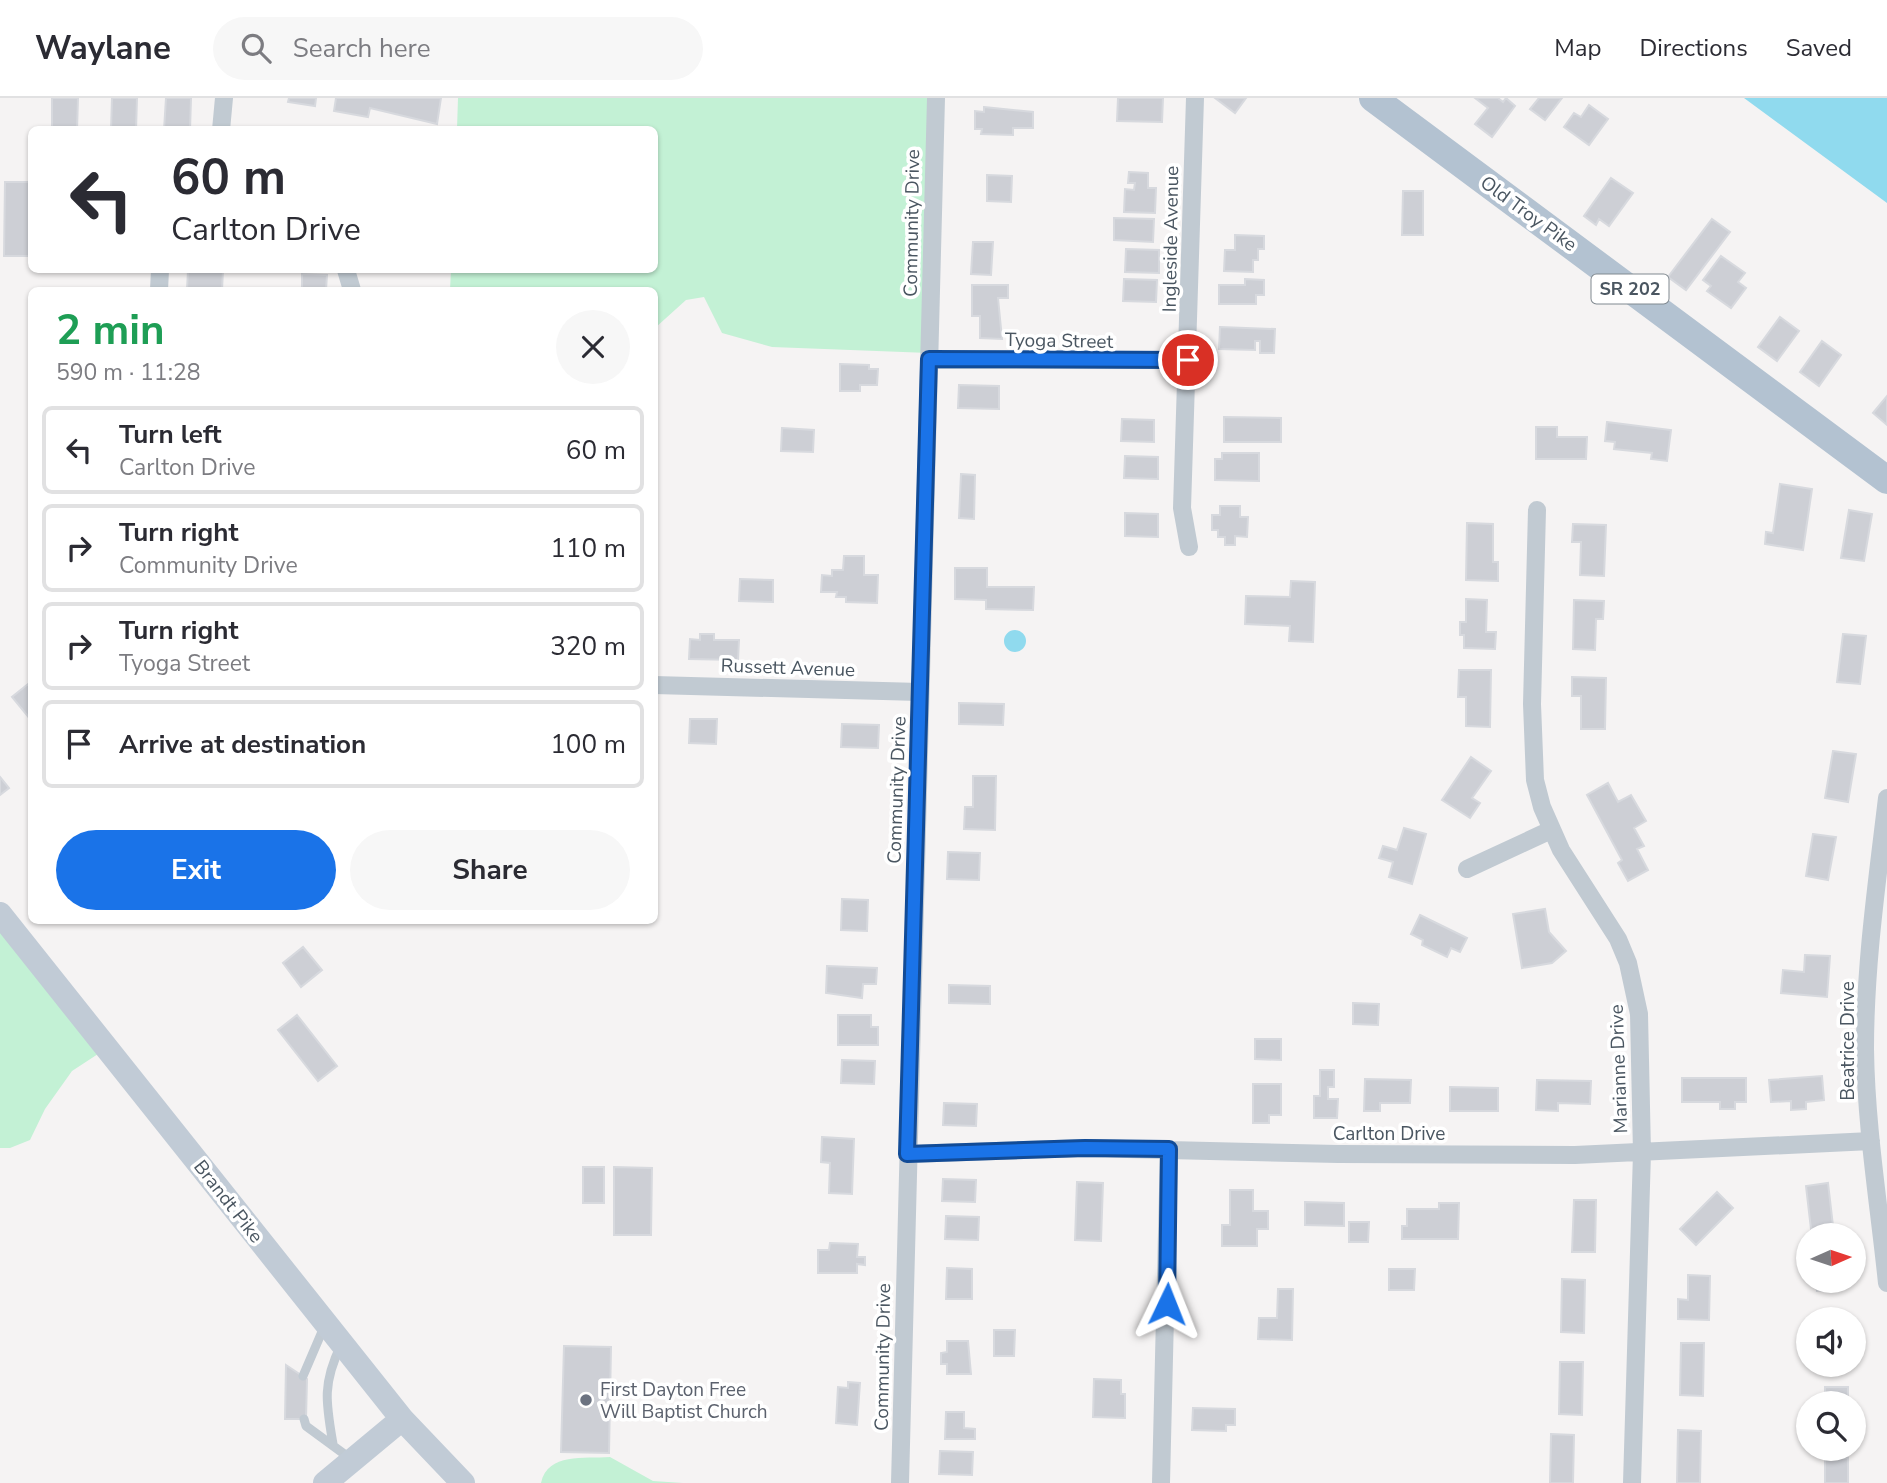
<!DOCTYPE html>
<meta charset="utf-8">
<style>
:root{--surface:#fff;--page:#f7f7f7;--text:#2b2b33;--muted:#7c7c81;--line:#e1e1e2;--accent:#1a73e8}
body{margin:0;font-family:"Nunito Sans",sans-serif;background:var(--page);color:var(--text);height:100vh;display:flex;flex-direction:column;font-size:26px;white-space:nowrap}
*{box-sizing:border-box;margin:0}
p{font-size:23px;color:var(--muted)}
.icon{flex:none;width:38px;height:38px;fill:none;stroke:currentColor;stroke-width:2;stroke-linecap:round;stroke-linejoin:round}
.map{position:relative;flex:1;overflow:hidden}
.details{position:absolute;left:28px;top:189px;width:630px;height:637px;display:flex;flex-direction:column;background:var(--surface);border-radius:10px;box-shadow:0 2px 5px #0004}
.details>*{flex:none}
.hud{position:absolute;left:28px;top:28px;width:630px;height:147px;border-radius:10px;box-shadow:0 2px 5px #0004;background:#fff;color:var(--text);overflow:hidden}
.needle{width:46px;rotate:87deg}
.buttons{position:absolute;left:1796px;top:1125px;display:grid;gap:14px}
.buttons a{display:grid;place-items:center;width:70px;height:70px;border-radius:50%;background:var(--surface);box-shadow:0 2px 5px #0004;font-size:35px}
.pin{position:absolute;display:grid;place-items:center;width:60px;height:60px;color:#fff;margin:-30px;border:4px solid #fff;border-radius:50%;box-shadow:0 2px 7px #0007}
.me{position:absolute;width:77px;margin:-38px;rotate:2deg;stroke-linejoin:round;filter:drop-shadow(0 0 5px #0008)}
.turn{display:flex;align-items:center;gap:24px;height:147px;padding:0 28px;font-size:32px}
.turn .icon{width:91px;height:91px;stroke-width:2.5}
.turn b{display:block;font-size:49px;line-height:60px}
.round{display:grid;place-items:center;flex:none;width:74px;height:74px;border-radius:37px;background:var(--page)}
.summary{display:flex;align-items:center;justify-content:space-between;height:119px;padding:0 28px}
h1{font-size:42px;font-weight:700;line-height:52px;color:#1e9e55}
.button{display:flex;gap:14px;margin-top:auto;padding:14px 28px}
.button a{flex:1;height:80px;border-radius:42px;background:var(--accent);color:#fff;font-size:28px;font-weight:700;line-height:80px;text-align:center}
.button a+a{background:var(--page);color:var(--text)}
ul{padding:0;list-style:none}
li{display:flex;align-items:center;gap:21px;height:88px;margin:0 14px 10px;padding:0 14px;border:4px solid var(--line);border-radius:10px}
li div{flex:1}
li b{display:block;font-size:26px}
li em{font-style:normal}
header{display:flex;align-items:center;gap:42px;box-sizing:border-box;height:98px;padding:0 35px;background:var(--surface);border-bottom:2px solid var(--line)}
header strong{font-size:33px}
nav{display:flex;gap:38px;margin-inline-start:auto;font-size:24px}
.search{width:490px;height:63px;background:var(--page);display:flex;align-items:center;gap:18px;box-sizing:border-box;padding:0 24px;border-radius:38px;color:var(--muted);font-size:26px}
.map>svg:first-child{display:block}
.green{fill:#c3f1d5}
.water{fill:#90daee}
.building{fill:#cdcfd5;stroke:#d7d9de;stroke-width:2}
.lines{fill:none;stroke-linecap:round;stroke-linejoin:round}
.lane{stroke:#c1cad2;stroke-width:9}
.street{stroke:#c1cad2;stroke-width:18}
.secondary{stroke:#c1cbd6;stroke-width:24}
.primary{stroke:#b3c2d1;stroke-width:28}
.route-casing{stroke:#114b97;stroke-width:18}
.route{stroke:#1a73e8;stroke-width:12}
.worship-dot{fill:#6b7280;stroke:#fff;stroke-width:2.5}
.labels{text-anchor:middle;stroke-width:7;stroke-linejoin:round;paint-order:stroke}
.shield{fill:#fff;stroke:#808990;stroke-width:2}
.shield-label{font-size:18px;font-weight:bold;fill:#4a5661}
.street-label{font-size:19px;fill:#4a5661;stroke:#fff}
.worship-label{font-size:19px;fill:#5b616d;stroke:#fff;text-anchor:start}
</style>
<header>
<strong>Waylane</strong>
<div class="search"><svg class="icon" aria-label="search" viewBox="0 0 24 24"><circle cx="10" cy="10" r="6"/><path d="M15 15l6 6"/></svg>Search here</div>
<nav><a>Map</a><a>Directions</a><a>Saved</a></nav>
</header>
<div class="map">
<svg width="1887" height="1385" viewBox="0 0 1887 1385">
<rect width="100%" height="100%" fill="#f5f3f3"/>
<!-- green -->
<path class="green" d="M458 0H936L929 255 772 249 722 235 704 199 686 202 655 230 654 192H450L451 172H654V32L457 31Z
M0 834 98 956 72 973 45 1011 30 1042 10 1050H0Z
M610 1359 653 1383 683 1385H541C548 1354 584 1361 610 1359Z"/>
<!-- water -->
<path class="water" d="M1744 0H1887V105Z
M1004 543a11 11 0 1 1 22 0a11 11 0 1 1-22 0Z"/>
<!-- building -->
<path class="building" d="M52 0H78L77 32H52Z
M112 0H137L136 32H111Z
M166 0H191L190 32H164Z
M289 0H316L315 8 288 4Z
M336 0H441L437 26 370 10 368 19 334 13Z
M1118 0H1163L1162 24 1117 23Z
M1215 0H1246L1235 15Z
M1475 0H1498L1503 4 1506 0 1515 8 1492 39 1475 26 1488 10Z
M1539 0H1562L1545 22 1530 11Z
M1589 7 1608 21 1589 47 1564 29 1574 15 1581 19Z
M984 9 1033 14V30H1013V37L981 36 982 31H975V13L984 14Z
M1129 74 1148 75V90H1156L1155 115 1124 114 1125 91 1134 92 1135 85H1128Z
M987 77 1012 78 1011 104 987 103Z
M1611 80 1633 95 1609 128 1599 121 1596 127 1584 118Z
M5 84H31L30 158H4Z
M1403 93H1423V137H1402Z
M1114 120 1154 121 1153 144 1114 142Z
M1712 121 1730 134 1686 192 1668 179Z
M1235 137 1264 138V151H1258V162H1253V174L1224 173 1225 152H1235Z
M973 144H993L991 177 971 176Z
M1126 151 1159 152V175L1125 174Z
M1721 158 1745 175 1738 184 1746 190 1731 210 1707 193 1711 188 1703 182Z
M188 172H223L222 192H187Z
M302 176 327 177 326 192H302Z
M1124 181 1157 182 1156 204 1123 203Z
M1245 181 1264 182V197H1256V206H1219V187H1245Z
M972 187H1008V200H998L1002 241 980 240V218H972Z
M1780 219 1799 233 1777 263 1758 249Z
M1220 229 1275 231 1274 255H1260V243H1255V252L1219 251Z
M1822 243 1841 257 1819 288 1800 274Z
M840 266 869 267V271H878L877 287H860V293H840Z
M959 287 999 288V311L958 310Z
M1887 298V327L1873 315Z
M1224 319 1281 320V344H1224Z
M1122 321 1154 322V344L1121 343Z
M1607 324 1671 332 1667 363 1651 361 1652 355 1614 351 1615 344 1605 343Z
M1536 329H1557V339H1587L1586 361H1536Z
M782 330 814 332 813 354 781 353Z
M1222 355H1259V383L1215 382V361H1222Z
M1125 358 1158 359V381L1124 380Z
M961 376 975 377 974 421 959 420Z
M1780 386 1812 391 1803 452 1765 446 1766 434 1773 435Z
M1220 408H1240V419H1248L1247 439 1235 438V447H1225V439H1218V432H1212V417H1220Z
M1849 412 1872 416 1864 463 1841 460Z
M1125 415 1158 416V439L1125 438Z
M1467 425 1493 426V464H1498V483L1466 482Z
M1573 426 1606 427 1604 478 1580 477 1581 444H1572Z
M844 458H864V477H878L877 505 846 504V499H836L837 494H821L822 477 832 478V472H843Z
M955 470H987V489H1034L1033 512 986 511V502L955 501Z
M740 481 773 482V504L739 503Z
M1291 483 1315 484 1313 544 1289 543 1290 528 1245 526 1246 498 1290 499Z
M1466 501 1487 502 1486 534H1496L1495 551 1464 550V537H1460V524H1466Z
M1574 502 1604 503 1603 521H1596L1595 552 1573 551Z
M700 536H714V542H739L738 562 689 561 690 541 700 542Z
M1843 536 1866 538 1860 586 1837 584Z
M1459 572H1491L1490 629 1466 628V599H1458Z
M1572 579 1606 580 1605 631H1581V598H1572Z
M28 586 32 590 30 621 12 599Z
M959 605 1004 606 1003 627 959 626Z
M690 621H717L716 646 689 645Z
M842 626 879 627 878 650 841 649Z
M1833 653 1856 656 1848 704 1825 700Z
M1471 659 1491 673 1472 700 1480 705 1470 720 1442 702Z
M973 678H996L995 732 964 731 965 709H973Z
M0 679 9 690 0 697Z
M1608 685 1618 704 1631 697 1646 723 1634 730 1644 748 1637 751 1648 772 1628 783 1618 765 1622 762 1587 697Z
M1404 730 1426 736 1412 786 1389 779 1393 764 1379 760 1383 748 1397 752Z
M1813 736 1836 739 1828 782 1806 778Z
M948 754 980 755 979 782 947 781Z
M842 801 868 802 867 833 841 832Z
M1545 811 1549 834 1566 853 1552 865 1522 870 1513 816Z
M1420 817 1467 840 1460 854 1451 850 1447 859 1422 847 1423 842 1411 836Z
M303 849 322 872 301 889 283 865Z
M1805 857 1830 858 1827 899 1781 895 1783 872 1804 874Z
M827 868 877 870 876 886H863L862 900 826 895Z
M949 887 990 888V906L949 905Z
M1353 905 1379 906 1378 927 1353 926Z
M297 917 337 968 318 983 278 932Z
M838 917H871V929H878V947H838Z
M1255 941H1281V962L1255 961Z
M842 962 875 963 874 986 841 985Z
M1320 972H1334V989H1328V1001H1338L1337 1020H1314V998H1320Z
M1822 978 1824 1002 1806 1004V1011L1791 1012V1003L1771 1004 1769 982Z
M1682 980H1746V1004H1735V1011H1720V1004H1682Z
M1365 981 1411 982 1410 1005H1380V1013H1364Z
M1537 982 1591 983 1590 1006 1558 1005V1013L1536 1012Z
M1253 986H1281V1017H1269V1025H1253Z
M1450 989 1498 990V1013H1450Z
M944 1005 977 1006 976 1028 943 1027Z
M822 1039 854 1041 852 1096 829 1095 830 1065 821 1064Z
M583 1069H604V1105H583Z
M614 1069 652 1070 651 1137H614Z
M943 1081 976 1082 975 1104 942 1103Z
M1077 1084 1103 1085 1101 1143 1075 1142Z
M1828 1085 1833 1128 1811 1131 1806 1088Z
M1230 1092H1253V1113H1268V1131H1257V1148H1222V1127H1230Z
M1717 1094 1733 1110 1696 1147 1680 1131Z
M1574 1102H1596L1595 1154H1572Z
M1305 1104 1344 1105V1128L1305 1127Z
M1439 1105H1459L1458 1141H1402V1128H1407V1111H1439Z
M946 1118 979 1119 978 1142 945 1141Z
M1349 1124H1369L1368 1144H1349Z
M830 1145 858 1146 857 1159H865V1167L857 1166V1175H818V1152H829Z
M947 1170 972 1171V1201H946Z
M1389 1171H1415L1414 1192H1389Z
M1688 1177 1710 1178 1709 1222 1678 1221V1201L1688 1202Z
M1562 1181 1585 1182 1584 1235 1561 1234Z
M1815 1183H1838L1839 1190 1817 1193Z
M1278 1191H1293L1292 1242 1258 1241 1259 1220H1277Z
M1841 1213 1842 1222H1819L1818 1215Z
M994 1232H1015L1014 1258H994Z
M947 1243H968L971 1276H947V1266H941V1255L947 1254Z
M1681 1245H1704L1703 1298 1680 1297Z
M564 1248 611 1249 609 1355 561 1354Z
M1560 1264H1583L1582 1317 1559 1316Z
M286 1267 307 1281 306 1321H285Z
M1094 1281 1121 1282V1296H1125V1320L1093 1319Z
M848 1284 860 1285 857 1327 836 1325 838 1289 848 1290Z
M1825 1289H1848V1306H1825Z
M1193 1310 1235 1311V1327H1226V1333L1192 1332Z
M946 1314H964V1330L975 1331V1341H945Z
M1678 1332 1701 1333 1700 1385H1677Z
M1551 1336 1574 1337 1573 1385H1550Z
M940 1353 973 1354 972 1377 939 1376Z
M1825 1360H1848V1385H1825Z"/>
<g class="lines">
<!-- lane -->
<path class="lane" d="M303 1278 324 1229
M304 1321 306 1328 351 1361
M333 1346C326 1305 322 1286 341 1247"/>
<!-- street -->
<path class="street" d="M221 32 224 0
M346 172 352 192
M159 192 160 172
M929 262H1188
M1537 412 1532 606 1535 682 1542 709 1561 752 1618 841 1628 865 1639 916 1642 1055 1632 1385
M1189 449 1182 410 1195 0
M654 587 920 594
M1887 700C1877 784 1865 867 1865 951 1866 1029 1879 1107 1887 1185
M1467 771 1551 732
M907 1056 1085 1050 1338 1056 1575 1057 1871 1043
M900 1385 936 0
M1161 1385 1169 1051"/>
<!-- secondary -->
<path class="secondary" d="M0 816 402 1321 463 1385
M325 1385 402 1321"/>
<!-- primary -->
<path class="primary" d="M1373 0 1887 382"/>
</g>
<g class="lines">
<!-- route casing -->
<g class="route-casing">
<path id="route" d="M1167 1206 1169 1051 1085 1050 907 1056 929 261 1188 262"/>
</g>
<!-- route -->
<use href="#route" class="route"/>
</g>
<!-- markers -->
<circle class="worship-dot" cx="586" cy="1302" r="7"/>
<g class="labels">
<!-- shield labels -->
<rect class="shield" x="1591.5" y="176.5" width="77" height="29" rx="5"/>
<g class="shield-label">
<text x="1630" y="197">SR 202</text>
</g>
<!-- street labels -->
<g class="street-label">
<text transform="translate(1529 115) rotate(36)" y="7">Old Troy Pike</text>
<text transform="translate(911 125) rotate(-89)" y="7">Community Drive</text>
<text transform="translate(1170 141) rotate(-89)" y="7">Ingleside Avenue</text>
<text transform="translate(1059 242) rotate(1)" y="7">Tyoga Street</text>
<text transform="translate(788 569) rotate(2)" y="7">Russett Avenue</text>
<text transform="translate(896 692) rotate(-88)" y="7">Community Drive</text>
<text transform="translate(1847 943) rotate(-90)" y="7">Beatrice Drive</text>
<text transform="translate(1618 971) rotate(-92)" y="7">Marianne Drive</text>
<text x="1389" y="1042">Carlton Drive</text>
<text transform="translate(229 1103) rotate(52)" y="7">Brandt Pike</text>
<text transform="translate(882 1259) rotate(-89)" y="7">Community Drive</text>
</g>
<!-- worship labels -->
<g class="worship-label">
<text x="600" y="1298">First Dayton Free<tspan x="600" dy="22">Will Baptist Church</tspan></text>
</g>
</g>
</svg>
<div class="buttons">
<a><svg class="needle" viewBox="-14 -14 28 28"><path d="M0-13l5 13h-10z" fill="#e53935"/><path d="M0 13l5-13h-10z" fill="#7c7c81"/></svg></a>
<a><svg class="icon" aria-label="sound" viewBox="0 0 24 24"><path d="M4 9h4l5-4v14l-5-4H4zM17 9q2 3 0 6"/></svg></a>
<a><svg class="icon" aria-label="search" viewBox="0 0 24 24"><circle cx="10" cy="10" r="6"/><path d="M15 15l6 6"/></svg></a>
</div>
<div class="pin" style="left:1188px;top:262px;background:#d93025"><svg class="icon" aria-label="arrive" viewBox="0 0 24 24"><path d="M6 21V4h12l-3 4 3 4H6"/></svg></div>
<svg class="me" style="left:1167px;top:1206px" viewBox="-20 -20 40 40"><path d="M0-17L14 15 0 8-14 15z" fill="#1a73e8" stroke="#fff" stroke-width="4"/></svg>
<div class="hud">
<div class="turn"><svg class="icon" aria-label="left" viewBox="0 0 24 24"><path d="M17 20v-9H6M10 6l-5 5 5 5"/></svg><div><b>60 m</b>Carlton Drive</div></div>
</div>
<section class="details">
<div class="summary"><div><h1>2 min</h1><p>590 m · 11:28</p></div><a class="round"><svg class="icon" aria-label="close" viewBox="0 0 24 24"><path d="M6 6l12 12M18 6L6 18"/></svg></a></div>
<ul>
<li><svg class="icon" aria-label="left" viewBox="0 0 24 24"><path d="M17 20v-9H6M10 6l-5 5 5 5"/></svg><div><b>Turn left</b><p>Carlton Drive</p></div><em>60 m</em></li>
<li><svg class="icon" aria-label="right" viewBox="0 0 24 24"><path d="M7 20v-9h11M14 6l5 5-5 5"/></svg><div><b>Turn right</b><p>Community Drive</p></div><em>110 m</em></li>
<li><svg class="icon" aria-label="right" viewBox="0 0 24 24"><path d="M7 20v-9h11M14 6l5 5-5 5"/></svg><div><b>Turn right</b><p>Tyoga Street</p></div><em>320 m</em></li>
<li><svg class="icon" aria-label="arrive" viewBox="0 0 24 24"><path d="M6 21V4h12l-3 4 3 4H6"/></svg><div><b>Arrive at destination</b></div><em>100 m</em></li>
</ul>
<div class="button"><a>Exit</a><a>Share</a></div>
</section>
</div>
